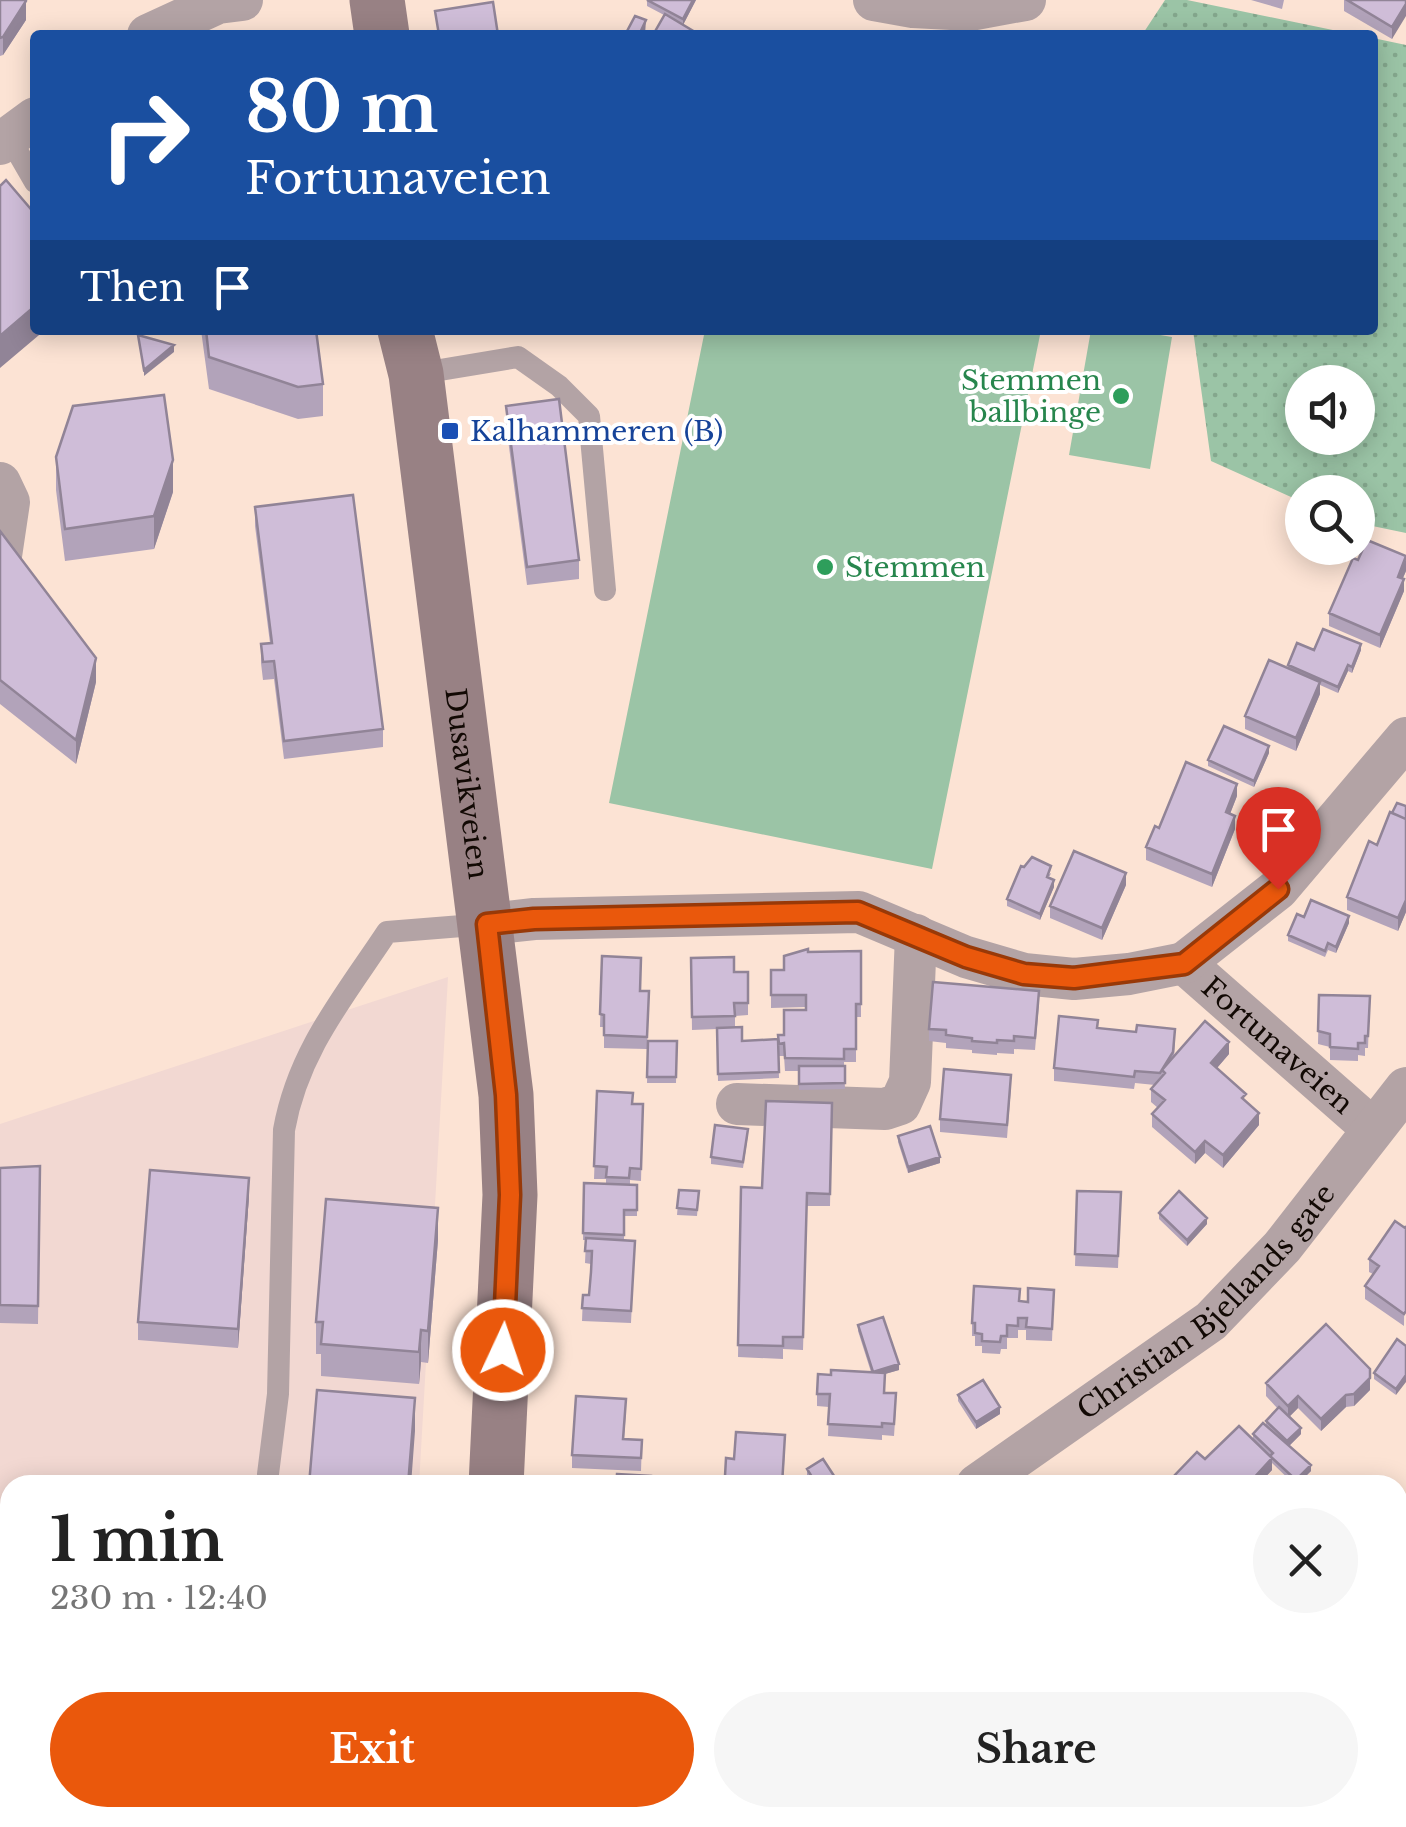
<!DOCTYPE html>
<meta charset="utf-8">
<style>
:root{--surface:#fff;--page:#f6f6f6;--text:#222;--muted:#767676;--accent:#ea580c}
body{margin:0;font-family:"Libre Baskerville",serif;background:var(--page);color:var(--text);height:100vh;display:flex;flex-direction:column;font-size:38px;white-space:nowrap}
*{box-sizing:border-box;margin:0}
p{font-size:32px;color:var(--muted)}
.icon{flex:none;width:55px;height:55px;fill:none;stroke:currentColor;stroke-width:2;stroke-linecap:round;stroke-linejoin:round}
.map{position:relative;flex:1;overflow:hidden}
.panel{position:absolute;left:0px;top:1475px;width:1408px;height:352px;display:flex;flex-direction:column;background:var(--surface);border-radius:30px 30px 0 0;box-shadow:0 5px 25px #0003}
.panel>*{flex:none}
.top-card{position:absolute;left:30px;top:30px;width:1348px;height:305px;border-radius:10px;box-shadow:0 5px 25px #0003;background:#1a4fa0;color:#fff;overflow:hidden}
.tools{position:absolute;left:1285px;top:365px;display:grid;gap:20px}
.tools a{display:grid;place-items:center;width:90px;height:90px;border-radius:50%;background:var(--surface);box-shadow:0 5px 25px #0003;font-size:50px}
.pin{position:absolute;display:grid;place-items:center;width:85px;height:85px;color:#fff;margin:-102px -42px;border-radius:50% 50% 50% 0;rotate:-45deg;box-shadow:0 0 10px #0007}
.pin .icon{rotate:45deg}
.me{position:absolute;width:110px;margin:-55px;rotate:3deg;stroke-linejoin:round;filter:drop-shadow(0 0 8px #0008)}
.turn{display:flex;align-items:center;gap:35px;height:210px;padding:0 50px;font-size:45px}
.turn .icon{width:130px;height:130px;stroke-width:2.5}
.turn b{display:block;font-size:70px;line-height:85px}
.then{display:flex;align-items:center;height:95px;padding:0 50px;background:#0003;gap:20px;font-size:38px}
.round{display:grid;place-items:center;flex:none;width:105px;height:105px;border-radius:52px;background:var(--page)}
.summary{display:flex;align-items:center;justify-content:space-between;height:170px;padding:0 50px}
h1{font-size:60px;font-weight:800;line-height:75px}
.primary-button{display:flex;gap:20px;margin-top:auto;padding:20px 50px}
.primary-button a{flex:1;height:115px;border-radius:60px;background:var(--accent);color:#fff;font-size:40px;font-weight:800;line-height:115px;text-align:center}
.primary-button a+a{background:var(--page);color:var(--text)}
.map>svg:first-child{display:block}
.industrial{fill:#f2d8d2}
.park{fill:url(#park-dots);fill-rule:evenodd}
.garden{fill:#9bc4a6}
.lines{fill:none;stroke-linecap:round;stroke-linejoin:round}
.service{stroke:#b3a3a5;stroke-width:22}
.minor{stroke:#b3a3a5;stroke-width:42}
.secondary{stroke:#988184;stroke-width:55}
.wall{fill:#b2a3ba}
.shaded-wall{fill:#918497}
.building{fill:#cfbdd8;stroke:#918497;stroke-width:2.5}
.route-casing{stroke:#983908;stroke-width:25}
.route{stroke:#ea580c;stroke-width:18}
.leisure-dot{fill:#2e9e5b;stroke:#fff;stroke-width:4}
.transit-dot{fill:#1a4fb4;stroke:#fff;stroke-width:4}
.labels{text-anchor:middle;stroke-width:8;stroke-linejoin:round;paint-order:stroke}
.leisure-label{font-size:28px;fill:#27864d;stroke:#fff;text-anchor:end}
.transit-label{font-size:28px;fill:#164399;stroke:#fff;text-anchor:start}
.street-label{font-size:28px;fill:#120904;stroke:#fff}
</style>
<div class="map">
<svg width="1406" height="1827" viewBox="0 0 1406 1827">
<defs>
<pattern id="park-dots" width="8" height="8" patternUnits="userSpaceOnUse" patternTransform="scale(2.5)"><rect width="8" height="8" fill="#9bc4a6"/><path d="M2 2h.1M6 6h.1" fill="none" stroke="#84a78d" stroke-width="1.8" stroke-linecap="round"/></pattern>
</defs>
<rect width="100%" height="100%" fill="#fce3d4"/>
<!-- industrial -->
<path class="industrial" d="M448 977 419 1485H10V1818H358L349 1827H0V1124Z"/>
<!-- park -->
<path class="park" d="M1165 0H1187L1357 35H1142Z
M1373 38 1406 45V533L1358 523V492H1302V502L1211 461 1193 330H1372ZM1302 382H1358V438H1302Z"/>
<!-- garden -->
<path class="garden" d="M705 330H1041L932 869 609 803Z
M1091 330H1131L1172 337 1150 469 1069 455Z"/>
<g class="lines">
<!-- service -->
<path class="service" d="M9 137 35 182
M416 374 518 357 559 386 589 416 605 590
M268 1474 278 1394 284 1130C298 1051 344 997 387 932L487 924
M0 1747 10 1757
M59 1818 66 1827
M224 1827 225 1818"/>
<!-- minor -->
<g class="minor">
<path d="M874 0 913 7 970 10 1025 0"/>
<path d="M148 35 218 3 242 0"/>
<path d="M0 144 35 118"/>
<path d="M0 483 9 502 1 556"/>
<path id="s1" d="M487 924 534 919 859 912 966 957 1024 974 1074 979 1129 974 1184 963 1373 1129"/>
<path d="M1184 963 1278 889 1406 738"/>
<path d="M737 1104 885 1109 900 1104 910 1082 916 935"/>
<path id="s2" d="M977 1485 1211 1321 1282 1247 1406 1088"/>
<path d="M1398 1515 1406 1516"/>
<path d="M1398 1648 1406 1636"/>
<path d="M1030 1827 1036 1818"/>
<path d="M1278 1827 1284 1818"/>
</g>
<!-- secondary -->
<g class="secondary">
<path d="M377 0 382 35"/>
<path id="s3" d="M405 330 416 374 506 1095 510 1195 496 1485"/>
<path d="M398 1827 404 1818"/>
<path d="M445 1827 452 1818"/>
</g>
</g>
<!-- wall -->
<path class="wall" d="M0 0 26 20 3 55 0 56Z
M647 0H696L683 25 647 6Z
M1251 0H1284L1282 9Z
M1344 0H1406L1392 39 1344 11Z
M201 330H316L323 384V416L298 419 209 389Z
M506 406 579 560V579L527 585 506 424Z
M56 457 173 492 154 549 65 561 56 490Z
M255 507 383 729V747L284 759 274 679 263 680 261 663V644L270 643 255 526Z
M0 531 96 682 76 764 0 704Z
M1406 556V571L1403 578 1404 591 1380 648 1329 626V613L1358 560Z
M1314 650H1361L1352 673 1348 671 1338 693 1320 685V694L1296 751 1245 729V716L1288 668V665Z
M1269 753 1254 787 1208 766V760Z
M1237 796 1230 814 1235 829 1212 887 1146 860V847L1159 828Z
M1406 806V912L1398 931 1347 910V897L1377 845 1392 813Z
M1051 873 1049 878 1054 887 1040 920 1007 906V899Z
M1126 885 1102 940 1050 918V906Z
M1304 917 1349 923 1336 953 1328 950 1325 957 1288 941V935Z
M861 951V1017H856V1062H844L845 1089 799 1090V1071H785L784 1056H779L778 1035H784L806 1010V1007L771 1008V970H784L808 952Z
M602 956 641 991H649L647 1049 604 1048V1027H600Z
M691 958 734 972H748V1015L735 1016V1027L742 1041 778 1039 779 1078 718 1081 717 1029 692 1030Z
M1319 995 1370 996 1368 1048H1365V1056L1358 1055V1061L1330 1060V1047L1318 1044Z
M1039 1004 1035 1050 1014 1049V1054L997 1053V1055L972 1053V1050L946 1048V1043L929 1041V1029Z
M648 1041H677L676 1083H647Z
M1175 1042 1174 1057 1229 1054 1217 1068 1246 1101 1259 1125 1223 1168 1205 1153 1195 1164 1152 1127V1114L1158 1108 1151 1102V1089L1155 1085 1135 1083 1134 1089 1054 1081V1068Z
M1011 1087 1007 1138 940 1132V1119Z
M597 1091 632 1104H643L641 1181 630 1180V1185H637V1216H624V1240L635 1241 631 1323 582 1321 583 1295H589L591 1264 585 1263 586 1240H583L584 1183 606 1184V1179H594Z
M832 1103 830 1206H807L803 1350 783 1349V1359L738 1357 741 1187 762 1188Z
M748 1135 743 1168 711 1164V1157Z
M898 1136 940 1163 908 1173 898 1142Z
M40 1166 38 1324 0 1323V1168Z
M679 1190 699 1191 697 1216 677 1215Z
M1077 1191 1121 1192 1118 1268 1075 1266Z
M249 1196 238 1348 138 1340V1322Z
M1159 1213 1207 1224 1187 1246 1159 1219Z
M1405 1228 1404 1326 1365 1299V1286L1373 1274 1369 1272V1259Z
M438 1240 428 1363 421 1362 419 1384 321 1376V1354H316V1322Z
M1054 1290 1052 1341 1026 1340V1330H1018V1338H1007V1349H1001L1000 1354 982 1353V1346H975V1336H972V1323L1020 1301 1028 1302Z
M858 1325 899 1370 885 1374V1393L896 1406 894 1436 882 1435V1440L828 1436 829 1407 817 1406V1394L831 1375 871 1372 858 1331Z
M1397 1339 1396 1395 1374 1379V1373Z
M1266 1383 1370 1390 1354 1406 1346 1407 1321 1431 1298 1408 1289 1417 1301 1434 1289 1446 1311 1471 1298 1485H1295L1272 1463V1470L1258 1485H1174V1476L1205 1459 1253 1439V1434L1266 1425V1421L1278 1409 1266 1396Z
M958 1395 1000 1414 976 1429 958 1401Z
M626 1412 624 1439 642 1440 641 1471 572 1468V1455Z
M785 1448 783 1485H725L726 1458 734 1459Z
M807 1469 840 1485H813L807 1476Z
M1406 1737V1812L1403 1820 1397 1818 1398 1759Z
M288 1818H341L340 1827H288Z
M698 1818H789L781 1827H701L698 1824Z
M929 1818H992L995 1826 941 1827Z
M1132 1818H1188L1184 1823 1179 1820 1177 1827H1154L1141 1818 1138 1822Z"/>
<!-- shaded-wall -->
<path class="shaded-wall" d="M693 0H696L683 25V19Z
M26 1V20L3 55V37Z
M1406 4V16L1392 39V27Z
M646 20 645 35H639Z
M35 306V330H45L0 368V336Z
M174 345V352L144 376V370Z
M173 460V492L154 549V516Z
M1406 559V571L1398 589V577Z
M1404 579V591L1380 648V635Z
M1361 644V650L1352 673V667Z
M96 658V682L76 764V740Z
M1348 665V671L1338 693V687Z
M1320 682V694L1296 751V738Z
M1269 746V753L1254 787V781Z
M1237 784V796L1226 824V812Z
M1235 816V829L1212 887V874Z
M1126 873V885L1102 940V928Z
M1054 880V887L1040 920V914Z
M1406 900V912L1398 931V918Z
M1349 916V923L1336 953V947Z
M1229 1042V1054L1211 1075V1063Z
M1259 1113V1125L1223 1168V1155Z
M1205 1141V1153L1195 1164V1152Z
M940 1157V1163L908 1173V1167Z
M249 1178V1196L238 1348V1329Z
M438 1208V1240L428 1363V1331Z
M1207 1218V1224L1187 1246V1240Z
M421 1330V1362L419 1384V1352Z
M899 1364V1370L885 1374 884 1405 873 1372Z
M1370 1369V1390L1354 1406V1394Z
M1406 1375V1382L1396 1395V1389Z
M1346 1395V1407L1321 1431V1419Z
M1298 1396V1408L1288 1418V1406Z
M415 1398V1431L411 1485H408Z
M1000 1407V1414L976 1429V1422Z
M1301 1428V1434L1287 1448V1441Z
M1272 1458V1470L1258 1485H1252V1480Z
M1311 1465V1471L1296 1485V1480Z
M779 1818H789L781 1827H771Z
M945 1818H956L948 1827H945Z"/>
<!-- building -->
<path class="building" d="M0 0H26V1L3 37 0 38Z
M647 0H693L683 19Z
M1347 0H1406V4L1392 27Z
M493 2 498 35H439L435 11Z
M665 14 700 35H653Z
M635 16 646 20 639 35H625Z
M6 180 35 214V306L0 336V186Z
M206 330H316L323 384 298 387 209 357Z
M138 335 174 345 144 370Z
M164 395 173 460 154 516 65 529 56 457 73 406Z
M559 399 579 560 527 567 506 406Z
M353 495 383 729 284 741 274 661 263 662 261 644 272 643 255 507Z
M0 531 96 658 76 740 0 680Z
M1367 540 1406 556 1398 577 1404 579 1380 635 1329 613 1353 558 1358 560Z
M1323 629 1361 644 1352 667 1348 665 1338 687 1288 665 1297 643 1314 650Z
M1269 660 1320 682 1296 738 1245 716Z
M1224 726 1269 746 1254 781 1208 760Z
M1186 762 1237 784 1226 812 1235 816 1212 874 1146 847 1155 826 1159 828Z
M1397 803 1406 806V819L1392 813Z
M1390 812 1406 819V900L1398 918 1347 897 1369 841 1377 845Z
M1074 851 1126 873 1102 928 1050 906Z
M1032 857 1051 866 1047 877 1054 880 1040 914 1007 899 1021 866 1024 867Z
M1311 900 1349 916 1336 947 1328 943 1325 951 1288 935 1297 914 1304 917Z
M808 949V952L861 951V1004H856V1049H844V1059L785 1058 784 1043 779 1044 778 1035H784V1010H806V995H771V970H784V956Z
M602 956 641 958 640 991H649L647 1037 604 1035V1015L600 1014Z
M734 957V972H748V1003H734L735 1016 692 1017 691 958Z
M933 982 1039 991 1035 1038 1014 1036V1041L997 1040V1043L972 1041V1038L946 1035V1030L929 1029Z
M1319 995 1370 996 1368 1036H1365V1043H1358V1049L1330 1047V1034L1318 1031Z
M1059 1016 1098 1020 1097 1028 1136 1032 1137 1025 1175 1029 1173 1052 1160 1073 1135 1071 1134 1077 1054 1068Z
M1205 1021 1229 1042 1211 1063 1246 1094 1242 1098 1259 1113 1223 1155 1205 1141 1195 1152 1152 1114 1165 1100 1151 1089 1165 1073 1162 1070Z
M742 1027V1041L778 1039 779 1072 718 1074 717 1028Z
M648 1041H677L676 1077H647Z
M799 1066H845V1083L799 1084Z
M944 1069 1011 1075 1007 1125 940 1119Z
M597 1091 633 1093 632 1104H643L641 1169 630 1168 629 1178 606 1177 607 1167 594 1166Z
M766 1101 832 1103 830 1194 807 1193 803 1337H783V1346L738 1345 741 1187 762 1188Z
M715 1125 748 1129 743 1162 711 1157Z
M930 1126 940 1157 908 1167 898 1136Z
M40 1166 38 1306 0 1305V1168Z
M150 1170 249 1178 238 1329 138 1322Z
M584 1183 637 1185V1210H624V1235L583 1233Z
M679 1190 699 1191 697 1210 677 1208Z
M1077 1191 1121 1192 1118 1256 1075 1254Z
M1179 1191 1207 1218 1187 1240 1159 1213Z
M326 1199 438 1208 428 1331 421 1330 419 1352 321 1344 323 1322H316Z
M1395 1221 1405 1228 1406 1226V1311L1404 1314 1365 1286 1379 1266 1369 1259Z
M586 1238 635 1241 631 1311 582 1308 583 1295H589L591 1272 592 1251H585Z
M974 1286 1020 1289 1019 1301 1028 1302V1288L1054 1290 1052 1329 1026 1327 1027 1318H1018V1326L1007 1325V1336H1001L1000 1342 982 1341V1334L975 1333V1323H972Z
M883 1317 899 1364 873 1372 858 1325Z
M1326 1324 1370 1369V1378L1354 1394 1346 1395 1321 1419 1298 1396 1288 1406 1266 1383Z
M1397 1339 1406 1346V1375L1396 1389 1374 1373Z
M831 1370 885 1373 884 1393H896L894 1424 882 1423V1427L828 1424 830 1394H817L818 1374 831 1375Z
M983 1380 1000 1407 976 1422 958 1395Z
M317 1390 415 1398 408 1485H309Z
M576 1396 626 1399 623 1439 642 1440 641 1458 572 1455Z
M1279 1407 1301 1428 1287 1441 1266 1421Z
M1263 1423 1311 1465 1296 1480 1270 1456 1273 1453 1253 1434Z
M1239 1426 1272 1458 1252 1480 1257 1485H1183L1174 1476 1197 1452 1205 1459Z
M736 1432 785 1435 782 1485H732V1477L725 1476 726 1458 734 1459Z
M823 1459 840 1485H817L807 1469Z
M617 1474 651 1476 650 1485H616Z
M1406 1737V1783L1398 1780V1759Z
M1398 1788 1406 1791V1806L1403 1813 1398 1811Z
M704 1818H779L771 1827H715Z
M870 1818 880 1827H862Z
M955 1818H992L995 1820 989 1827H949L948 1826Z
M1149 1818H1179L1172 1827H1162Z
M1341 1821 1357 1827H1339Z"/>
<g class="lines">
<!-- route casing -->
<g class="route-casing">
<path id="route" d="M503 1350 510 1195 506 1095 487 924 534 919 858 912 966 957 1024 974 1074 978 1184 964 1278 889"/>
</g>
<!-- route -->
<use href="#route" class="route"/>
</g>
<!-- markers -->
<g class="leisure-dot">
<circle cx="1121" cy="396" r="10"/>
<circle cx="825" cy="567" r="10"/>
</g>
<rect class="transit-dot" x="440" y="421" width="20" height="20" rx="5"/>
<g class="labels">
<!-- leisure labels -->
<g class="leisure-label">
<text x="1101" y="390">Stemmen<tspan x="1101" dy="32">ballbinge</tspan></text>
<text x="845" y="577" text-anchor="start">Stemmen</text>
</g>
<!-- transit labels -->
<g class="transit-label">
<text x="470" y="441">Kalhammeren (B)</text>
</g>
<!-- street labels -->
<g class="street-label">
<text dy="10" stroke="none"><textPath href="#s3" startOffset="458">Dusavikveien</textPath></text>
<text dy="10" stroke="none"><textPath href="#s1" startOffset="835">Fortunaveien</textPath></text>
<text dy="10" stroke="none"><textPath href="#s2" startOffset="295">Christian Bjellands gate</textPath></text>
</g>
</g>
</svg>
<div class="tools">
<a><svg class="icon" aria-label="sound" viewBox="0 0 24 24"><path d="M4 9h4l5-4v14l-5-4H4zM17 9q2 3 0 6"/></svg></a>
<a><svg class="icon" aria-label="search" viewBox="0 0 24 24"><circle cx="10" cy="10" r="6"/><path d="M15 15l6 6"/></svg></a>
</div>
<div class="pin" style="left:1278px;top:889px;background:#d93025"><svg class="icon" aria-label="arrive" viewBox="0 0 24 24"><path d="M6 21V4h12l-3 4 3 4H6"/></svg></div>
<svg class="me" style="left:503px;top:1350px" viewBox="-20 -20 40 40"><circle r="17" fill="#ea580c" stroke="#fff" stroke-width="3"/><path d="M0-11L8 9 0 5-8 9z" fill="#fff"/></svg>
<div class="top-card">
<div class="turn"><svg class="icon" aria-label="right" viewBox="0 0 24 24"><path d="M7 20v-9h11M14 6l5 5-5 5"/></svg><div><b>80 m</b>Fortunaveien</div></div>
<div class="then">Then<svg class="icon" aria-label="arrive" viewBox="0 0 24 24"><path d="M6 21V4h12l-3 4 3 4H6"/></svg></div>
</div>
<section class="panel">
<div class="summary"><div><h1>1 min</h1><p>230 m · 12:40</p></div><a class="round"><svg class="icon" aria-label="close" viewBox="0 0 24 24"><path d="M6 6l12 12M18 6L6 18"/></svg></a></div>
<div class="primary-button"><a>Exit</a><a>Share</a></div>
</section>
</div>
